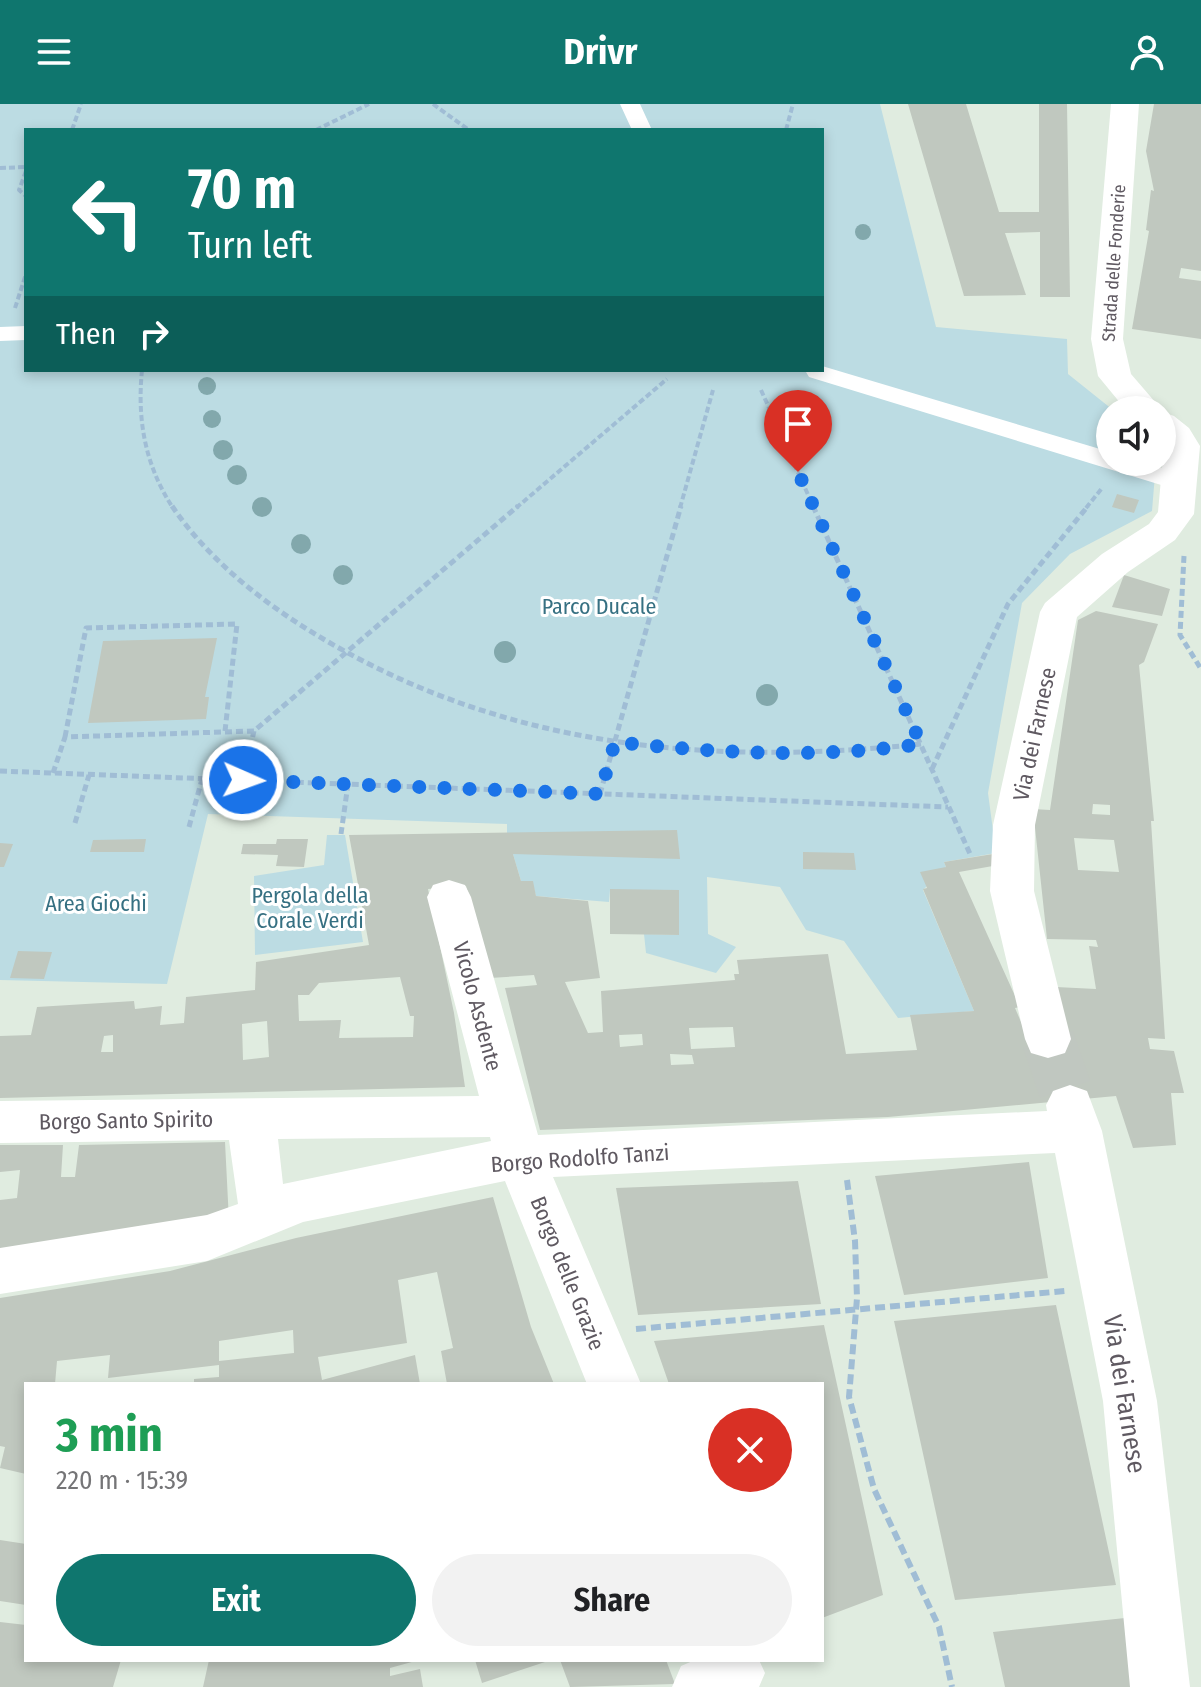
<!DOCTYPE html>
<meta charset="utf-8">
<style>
:root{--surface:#fff;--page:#f2f2f2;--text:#202124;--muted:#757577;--accent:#0f766e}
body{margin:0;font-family:"Fira Sans Condensed",sans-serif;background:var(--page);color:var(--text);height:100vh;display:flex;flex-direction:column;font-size:30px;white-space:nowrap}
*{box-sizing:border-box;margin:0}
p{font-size:26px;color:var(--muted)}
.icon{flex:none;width:44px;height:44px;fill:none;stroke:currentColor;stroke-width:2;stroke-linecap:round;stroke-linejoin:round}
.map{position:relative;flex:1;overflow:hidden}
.details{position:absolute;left:24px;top:1278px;width:800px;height:280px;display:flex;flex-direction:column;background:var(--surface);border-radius:0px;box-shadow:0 4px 12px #0003}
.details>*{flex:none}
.hud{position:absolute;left:24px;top:24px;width:800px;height:244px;border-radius:0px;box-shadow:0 4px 12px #0003;background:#0f766e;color:#fff;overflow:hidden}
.buttons{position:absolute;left:1096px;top:292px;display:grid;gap:16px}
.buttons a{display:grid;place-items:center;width:80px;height:80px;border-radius:50%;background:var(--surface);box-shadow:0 4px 12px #0003;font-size:40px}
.pin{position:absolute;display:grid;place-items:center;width:68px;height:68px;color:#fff;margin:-82px -34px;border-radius:50% 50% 50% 0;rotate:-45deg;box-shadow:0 0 8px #0007}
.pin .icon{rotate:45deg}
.me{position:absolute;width:88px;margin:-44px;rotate:92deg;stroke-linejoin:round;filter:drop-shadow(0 0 6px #0008)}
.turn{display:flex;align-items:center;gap:28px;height:168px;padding:0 32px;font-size:36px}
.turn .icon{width:104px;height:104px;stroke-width:2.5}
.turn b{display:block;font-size:56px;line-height:68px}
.then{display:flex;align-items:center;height:76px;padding:0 32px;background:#0003;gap:16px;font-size:30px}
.round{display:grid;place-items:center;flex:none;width:84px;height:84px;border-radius:42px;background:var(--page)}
.summary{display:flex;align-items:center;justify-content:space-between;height:136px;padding:0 32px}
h1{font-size:48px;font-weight:700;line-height:60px;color:#1e9e55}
.action{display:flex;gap:16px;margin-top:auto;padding:16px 32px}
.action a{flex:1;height:92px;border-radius:48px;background:var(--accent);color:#fff;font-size:32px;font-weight:700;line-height:92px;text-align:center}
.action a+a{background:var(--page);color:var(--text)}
header{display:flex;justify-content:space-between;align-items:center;height:104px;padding:0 32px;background:var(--accent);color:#fff;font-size:36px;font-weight:700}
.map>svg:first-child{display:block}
.green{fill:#bcdce3;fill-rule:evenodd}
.building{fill:#c0c8bf;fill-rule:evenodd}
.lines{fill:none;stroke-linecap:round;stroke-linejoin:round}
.minor-tunnel{stroke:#c0c7c0;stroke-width:53;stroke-dasharray:53 26;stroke-linecap:butt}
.path-far2{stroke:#a0bdd5;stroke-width:4;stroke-dasharray:6 3;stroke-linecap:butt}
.path-far1{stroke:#a0bdd5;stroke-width:5;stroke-dasharray:7 4;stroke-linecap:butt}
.path{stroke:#a0bdd5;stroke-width:6;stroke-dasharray:10 5;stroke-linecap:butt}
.pedestrian{fill:#fff;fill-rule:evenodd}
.minor{fill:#fff;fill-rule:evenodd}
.tree{fill:#82a8ac}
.route{stroke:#1a73e8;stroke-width:14;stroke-dasharray:0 25.2}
.labels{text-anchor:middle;stroke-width:6;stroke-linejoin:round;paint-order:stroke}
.far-street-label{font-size:18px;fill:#5f5961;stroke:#fff}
.park-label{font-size:22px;fill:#367082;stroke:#fff}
.street-label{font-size:22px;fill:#5f5961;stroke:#fff}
.near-street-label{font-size:26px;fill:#5f5961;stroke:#fff}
</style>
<header><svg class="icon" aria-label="menu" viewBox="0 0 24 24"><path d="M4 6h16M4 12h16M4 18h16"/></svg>Drivr<svg class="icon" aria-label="person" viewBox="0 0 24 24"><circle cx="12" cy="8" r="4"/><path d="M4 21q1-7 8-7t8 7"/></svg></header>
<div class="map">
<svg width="1201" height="1583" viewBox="0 0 1201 1583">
<rect width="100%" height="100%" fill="#e0ece0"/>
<!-- green -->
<path class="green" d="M0 0H880L936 223 1067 235 1068 270 1113 306H1110V358H1156L1152 407 1070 450 1022 499 988 689 996 749 944 758 946 763 923 786 974 907 898 914 844 837 806 826 780 783 707 773 708 830 736 843 716 869 646 849 644 830 679 831 678 786H610L609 798 536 792 532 777H521L507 730V720L208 710 167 880 0 876ZM26 26H822V266H26Z
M327 731H345L363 838 255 851 254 772 324 761Z"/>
<!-- building -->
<path class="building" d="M908 0H966L999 108H1039V0H1067L1070 193H1040V128L1005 129 1026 191 964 192Z
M1154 0H1201V167L1181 164 1179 174 1201 177V235L1132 225 1149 127 1146 126 1151 86 1154 87 1146 47Z
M1117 390 1139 396 1134 409 1112 403Z
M1124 471 1170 485 1162 512 1112 503Z
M1096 507 1158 520 1144 558 1139 561 1154 717H1151L1165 935 1148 934 1150 945 1174 947 1184 989H1171L1176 1041 1133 1044 1116 992 888 1013 540 1026 505 884 537 881 534 871 490 874 466 782 428 785 454 909 465 983 0 994V932L31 931 37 903 134 897 135 905 162 902 160 921 184 919 186 893 255 886 256 858 369 841 349 731 677 726 680 755 513 750 521 777H533L536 792 588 797 600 874 565 878 588 929 603 928 601 887 735 876 734 870H739L737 856 828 850 846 950 917 946 910 911 974 907 923 785 927 784 920 768 946 763 944 758 999 749 1004 760 959 768 1020 903 1015 904 1030 939 1056 883 1096 885 1089 842 1098 843 1096 836 1047 835 1033 705 1050 706 1078 516ZM1093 700 1110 701V711L1092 710ZM1074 734 1114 736 1119 768 1078 766ZM400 873 410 912H414L413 933 339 934 341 916 299 917 298 891H309L319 879ZM267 917 269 953 243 956 242 920ZM733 923 735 943 691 945 689 924ZM642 930 643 941 620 943 619 931ZM113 931V948H101L104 932ZM670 950 692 951 694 960 671 961Z
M217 534 205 593H209L206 615 88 619 103 537Z
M146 735 144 748H90L93 736Z
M277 735H308L304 763 276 762 278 751 241 750 243 740H276Z
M0 739 13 740 4 763H0Z
M803 748 854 749 856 766 803 765Z
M610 785 679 786V831L610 830Z
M18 847 52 848 44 875 10 874Z
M225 1038 229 1117 0 1150V1096L17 1094 20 1066 0 1068V1041H63L61 1073H75L79 1041Z
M1029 1058 1048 1174 904 1191 875 1072Z
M798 1077 821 1200 638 1211 616 1084Z
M493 1093 531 1223 554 1280H447L441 1247 453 1244 437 1168 398 1176 407 1239 318 1253 322 1276 415 1251 420 1280H194V1275L219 1273V1261L108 1274 110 1251 57 1257 55 1280H26V1370L0 1364 5 1343 0 1342V1194L170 1167 296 1134ZM293 1226 294 1249 219 1257V1237Z
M1056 1201 1116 1481 955 1496 894 1217Z
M824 1221 883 1491 822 1514V1280H669L654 1237Z
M0 1436 26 1440V1501L0 1497Z
M1125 1514 1133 1583H1005L993 1528Z
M0 1518 26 1521V1556H121L113 1583H0Z
M209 1556H419L390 1564V1572L420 1565 423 1583H203Z
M475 1556H547L548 1557 482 1579Z
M560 1556H666L675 1580 570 1583Z"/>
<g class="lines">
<!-- minor-tunnel -->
<path class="minor-tunnel" d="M1048 935 1070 1000"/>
<!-- path-far2 -->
<path class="path-far2" d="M433 0 469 26
M72 26 81 0
M316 26 369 0
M786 26 793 0
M0 64 26 63
M26 67 19 86 26 92
M15 204 26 170
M142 266C137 316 145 361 173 404
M761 286 814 404
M516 404 667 275
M680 404 713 286
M1086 404 1103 383"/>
<!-- path-far1 -->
<path class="path-far1" d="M172 402C210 458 267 502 325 536 510 645 712 662 921 640
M813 402 971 752
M1184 452 1180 531 1201 565
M65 633 86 524 237 520 225 627
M932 665 1008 500 1088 402
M0 667 948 703
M53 669 65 633 254 627 518 402
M243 676 254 627
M600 690 681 402
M75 719 89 671
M189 723 202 675
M341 730 348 680"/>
<!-- path -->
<path class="path" d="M847 1076 855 1137 857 1194 849 1293 874 1385 939 1523 952 1583
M636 1225 1065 1187"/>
<!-- pedestrian -->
<path class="pedestrian" d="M620 0H640L652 26H632Z
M26 222V236L0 237V223Z
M822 262 1110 348V358H1143L1189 372 1193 378 1189 384H1171L809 273 806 268 822 266Z"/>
<!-- minor -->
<path class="minor" d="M1111 0H1139L1123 235 1131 270 1162 306H1126L1098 272 1091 235Z
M1162 308 1174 312 1189 324 1200 342 1194 410 1175 436 1128 468 1077 513 1035 721 1034 787 1071 935 1065 949 1048 954 1031 949 1025 935 990 787 993 721 1040 508 1045 499 1102 450 1149 420 1158 408 1164 342Z
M449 776 465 781 471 793 538 1031 1047 1007 1046 1001 1053 987 1070 981 1087 987 1102 1027 1157 1297 1190 1583H1130L1103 1297 1055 1049 553 1073 641 1280H587L505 1077 303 1118 207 1157 0 1190V1144L207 1111 238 1100 229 1036 0 1039V997L479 992 427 793 433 781ZM490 1033 491 1037 283 1080 278 1035Z
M695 1556H759L765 1569 759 1583H672L681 1562Z"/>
</g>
<!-- trees -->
<g class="tree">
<circle cx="863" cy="128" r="8"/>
<circle cx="207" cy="282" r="9"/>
<circle cx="212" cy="315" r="9"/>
<circle cx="223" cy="346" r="10"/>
<circle cx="237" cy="371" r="10"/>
<circle cx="262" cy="403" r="10"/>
<circle cx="301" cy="440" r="10"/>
<circle cx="343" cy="471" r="10"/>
<circle cx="505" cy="548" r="11"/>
<circle cx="767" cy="591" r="11"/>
</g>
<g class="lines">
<!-- route -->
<path class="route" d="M243 676 600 690 615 638C717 649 819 655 921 640L798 368"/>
</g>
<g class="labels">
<!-- far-street labels -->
<g class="far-street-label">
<text transform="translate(1114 159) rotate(-86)" y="6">Strada delle Fonderie</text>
</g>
<!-- park labels -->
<g class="park-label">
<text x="599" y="510">Parco Ducale</text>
<text x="310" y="799">Pergola della<tspan x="310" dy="25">Corale Verdi</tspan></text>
<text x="96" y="807">Area Giochi</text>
</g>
<!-- street labels -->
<g class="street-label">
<text transform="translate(1034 630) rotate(-78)" y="8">Via dei Farnese</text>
<text transform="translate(478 902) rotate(75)" y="8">Vicolo Asdente</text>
<text transform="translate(126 1016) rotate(-1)" y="8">Borgo Santo Spirito</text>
<text transform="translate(580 1054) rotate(-4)" y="8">Borgo Rodolfo Tanzi</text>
<text transform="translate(568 1169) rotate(68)" y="8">Borgo delle Grazie</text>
</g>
<!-- near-street labels -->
<g class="near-street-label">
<text transform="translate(1125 1290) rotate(81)" y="9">Via dei Farnese</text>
</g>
</g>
</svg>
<div class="buttons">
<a><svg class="icon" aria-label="sound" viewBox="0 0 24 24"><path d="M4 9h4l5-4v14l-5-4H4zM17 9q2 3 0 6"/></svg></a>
</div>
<div class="pin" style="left:798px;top:368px;background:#d93025"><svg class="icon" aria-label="arrive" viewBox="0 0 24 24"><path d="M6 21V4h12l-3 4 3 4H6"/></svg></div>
<svg class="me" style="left:243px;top:676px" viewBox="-20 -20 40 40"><circle r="17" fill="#1a73e8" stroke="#fff" stroke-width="3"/><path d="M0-11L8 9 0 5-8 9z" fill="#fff"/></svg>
<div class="hud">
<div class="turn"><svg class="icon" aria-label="left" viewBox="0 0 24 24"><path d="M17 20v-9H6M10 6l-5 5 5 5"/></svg><div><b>70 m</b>Turn left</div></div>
<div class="then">Then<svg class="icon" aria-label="right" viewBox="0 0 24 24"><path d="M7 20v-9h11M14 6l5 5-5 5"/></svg></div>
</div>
<section class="details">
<div class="summary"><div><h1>3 min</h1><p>220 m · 15:39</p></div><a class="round" style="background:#d93025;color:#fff"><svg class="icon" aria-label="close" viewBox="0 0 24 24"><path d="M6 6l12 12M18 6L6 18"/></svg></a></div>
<div class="action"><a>Exit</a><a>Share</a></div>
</section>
</div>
